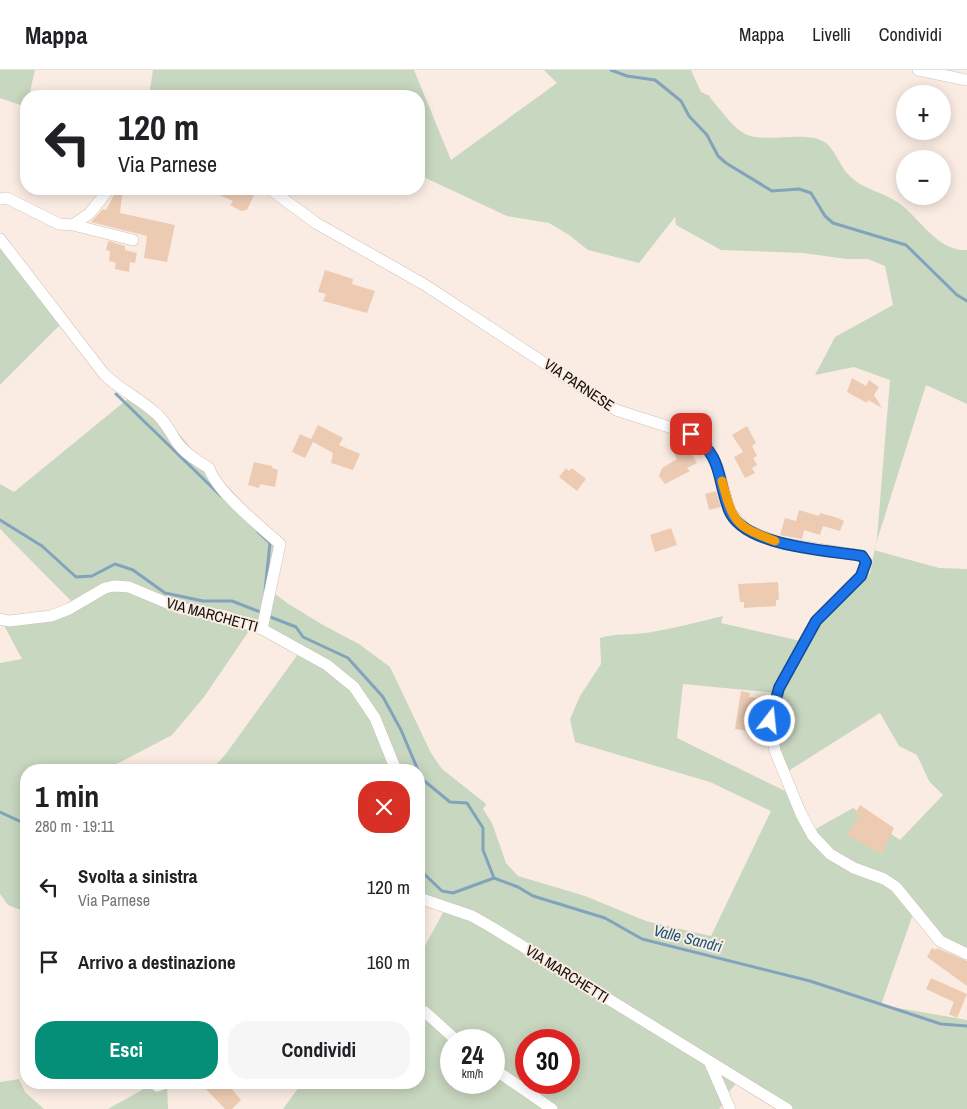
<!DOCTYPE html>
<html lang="it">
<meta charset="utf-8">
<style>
:root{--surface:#fff;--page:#f6f6f6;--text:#202124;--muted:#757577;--line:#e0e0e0;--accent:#068f78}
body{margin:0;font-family:"Archivo Narrow",sans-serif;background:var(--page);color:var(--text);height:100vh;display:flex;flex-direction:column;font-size:19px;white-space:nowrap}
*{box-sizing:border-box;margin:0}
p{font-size:16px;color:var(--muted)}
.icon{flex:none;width:28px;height:28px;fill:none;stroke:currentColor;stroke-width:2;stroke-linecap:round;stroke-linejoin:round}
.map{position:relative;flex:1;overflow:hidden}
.drawer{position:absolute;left:20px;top:694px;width:405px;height:325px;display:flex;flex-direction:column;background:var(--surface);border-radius:20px;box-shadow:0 2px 12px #0003}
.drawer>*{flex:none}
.banner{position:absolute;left:20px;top:20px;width:405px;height:105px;border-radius:20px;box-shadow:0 2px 12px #0003;background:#fff;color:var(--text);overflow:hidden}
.tools{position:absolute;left:896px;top:15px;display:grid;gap:10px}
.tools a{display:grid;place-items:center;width:55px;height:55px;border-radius:50%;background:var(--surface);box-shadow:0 2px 12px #0003;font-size:25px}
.speed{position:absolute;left:440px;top:959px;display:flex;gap:10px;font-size:25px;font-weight:700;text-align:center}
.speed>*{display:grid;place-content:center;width:65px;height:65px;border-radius:50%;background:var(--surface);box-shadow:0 2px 12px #0003;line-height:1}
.speed small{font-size:12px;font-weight:400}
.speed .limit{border:8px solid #d22;background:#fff;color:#111}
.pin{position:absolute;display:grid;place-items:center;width:42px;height:42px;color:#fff;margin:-21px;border-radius:10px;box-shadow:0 2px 8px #0006}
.me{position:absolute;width:55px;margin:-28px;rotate:16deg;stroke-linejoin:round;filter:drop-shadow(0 0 4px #0008)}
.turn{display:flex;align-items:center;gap:18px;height:105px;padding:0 15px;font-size:22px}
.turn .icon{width:65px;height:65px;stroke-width:2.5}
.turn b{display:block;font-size:35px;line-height:42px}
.round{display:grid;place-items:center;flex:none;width:52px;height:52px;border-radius:20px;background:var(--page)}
.head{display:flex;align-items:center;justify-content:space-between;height:85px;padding:0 15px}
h1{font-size:30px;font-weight:700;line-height:38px}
.action{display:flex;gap:10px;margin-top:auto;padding:10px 15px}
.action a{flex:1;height:58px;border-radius:20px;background:var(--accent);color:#fff;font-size:20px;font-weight:700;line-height:58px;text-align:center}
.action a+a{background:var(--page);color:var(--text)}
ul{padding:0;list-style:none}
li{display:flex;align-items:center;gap:15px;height:75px;padding:0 15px}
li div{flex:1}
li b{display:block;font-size:19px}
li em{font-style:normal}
header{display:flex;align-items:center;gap:30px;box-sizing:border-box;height:70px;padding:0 25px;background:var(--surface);border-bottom:1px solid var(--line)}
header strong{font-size:24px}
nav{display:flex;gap:28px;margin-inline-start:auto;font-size:18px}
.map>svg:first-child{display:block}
.green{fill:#c8d7bf;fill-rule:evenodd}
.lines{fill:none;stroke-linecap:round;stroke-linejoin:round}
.stream{stroke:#82a3bb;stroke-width:3}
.building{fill:#edcbb3}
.minor-casing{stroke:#cec1b8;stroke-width:12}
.minor{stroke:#fff;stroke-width:11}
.route-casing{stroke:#114b97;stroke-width:12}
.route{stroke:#1a73e8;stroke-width:9}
.slow{stroke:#f59e0b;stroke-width:9}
.labels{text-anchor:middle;stroke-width:4;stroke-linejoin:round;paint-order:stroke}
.street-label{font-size:15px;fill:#14100d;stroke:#faece3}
.water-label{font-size:16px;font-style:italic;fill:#1f5779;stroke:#faece3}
</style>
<header>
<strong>Mappa</strong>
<nav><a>Mappa</a><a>Livelli</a><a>Condividi</a></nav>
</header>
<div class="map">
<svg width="967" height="1039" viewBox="0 0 967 1039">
<rect width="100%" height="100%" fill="#faece3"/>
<!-- green -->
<path class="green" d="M0 0H35L29 26H26V37L0 28Z
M153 0H414L451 90 557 13 544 0H691L701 22 710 26V28C723 41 733 61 751 66 771 72 809 60 826 73 836 81 839 95 848 104 861 119 881 121 897 132 919 146 937 182 967 180V334L926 315 874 480 939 498 967 499V878L943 868 918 841 912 847 881 935 967 950V1039H786L738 1011 729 1022 731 1026 719 1039H283L302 1013 419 1012V887L446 837 419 827V700H211L225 685 301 580 253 555 204 627 172 665 113 696 120 700H26V842L8 835 0 824V593L22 589 0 548 16 551 75 535 0 459V414L14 422 135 323 157 337 189 376 281 472 274 523 287 533 323 555 359 574 390 597 431 683 442 699 485 733 486 735 483 739 492 753 506 793 518 806 585 826 646 851 711 866 771 741 710 712 575 672 570 649 580 626 601 594 600 568C615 563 631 565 646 563 672 559 698 552 723 546L721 553 805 572 870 503 877 468 890 310 854 297 815 305 835 267 893 235 885 196 868 189H847L803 183 721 180 676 155 675 147 639 193 588 180 569 165 549 153 507 146 419 105V26H149ZM683 614 777 623 771 674 782 705 880 643 899 676 917 685 929 711 943 725 900 770 853 738 812 761C797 752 792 738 787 722L677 668ZM451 970H494V1012H451ZM526 970H569V1012H526Z
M0 176 60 255 0 315Z
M19 1009 25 1022 44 1039H0V1012Z
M161 1013H167L168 1039H108L144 1019Z"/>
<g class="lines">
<!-- stream -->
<path class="stream" d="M611 0 627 6 655 10 681 31 689 46 707 65 718 86 726 93 772 121 799 119 811 123 825 146 833 153 906 175 957 225 967 231
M116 324 221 426
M0 450 42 476 76 507 92 506 115 494 133 500 165 523 203 531H232L263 543
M258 462 270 473 265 521
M268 546 296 557 303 567 348 588 383 627 401 660 418 700
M419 702 422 709 450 732 467 733 483 758V780L494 808
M0 742 26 754
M419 799 442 821 453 823 494 808 518 817 533 826 605 848 642 869 810 911 941 954 967 956"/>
</g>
<!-- building -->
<path class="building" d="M206 119H257L247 140 241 141 230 135 233 131Z
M115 123 122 125 120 143 175 155 167 192 144 188 147 166 91 152 103 139 106 140Z
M108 171 125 176V180L137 183 135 193 130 192 129 202 115 199 116 193 109 191 110 181 106 180Z
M325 200 353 209 352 214 375 221 367 243 323 231 326 224 318 222Z
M852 308 866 316 869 310 879 317 874 325 882 338 868 330 867 333 847 322Z
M318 355 343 368 339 375 360 384 353 400 331 393 333 383 313 372 305 388 292 382 300 364 311 369Z
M747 356 756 373 752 376 757 386 753 388 757 395 752 398 755 403 745 408 734 387 743 382 732 365Z
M683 370 697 393 687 398 690 401 665 414 659 406 662 398 677 389 671 377Z
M254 392 272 396V398L278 400 275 417 260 414 259 418 248 415Z
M566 398 569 401 572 398 586 409 577 421 559 407Z
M716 421 721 437 709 440 705 424Z
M799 440 819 446 820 443 838 448 844 451 840 461 823 456 820 465 804 460 802 469 780 465 785 448 796 451Z
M671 458 677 475 655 482 650 465Z
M778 512 779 530H776V536L744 538V532H740L738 514Z
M741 621 750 623 749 627 764 629 760 647 763 648V663L735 659Z
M860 735 894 758 882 784 847 765 859 746 855 743Z
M932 878 936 880 937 878 967 891V916L927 887Z
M931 908 967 924 957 948 949 944 954 932 926 919Z
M199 1012H226L241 1030 232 1039H225Z"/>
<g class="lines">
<!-- minor casing -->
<g class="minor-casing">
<path id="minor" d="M918 0 967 10
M109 119 90 143 73 155 133 170
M270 119 316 153 425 215 616 340 691 364 708 377 718 399 730 442 747 460 780 473 862 486 866 492 861 506 816 551 779 618 770 651 775 681 801 744 813 766 830 784 854 798 884 809 896 817 940 871 967 884
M0 129 7 128 59 154 73 155
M0 169 104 304C119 319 137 327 153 341 164 349 169 360 176 371 184 383 197 391 209 398 216 421 261 457 280 474L262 559
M0 549 9 551 51 546 69 539 105 518 114 516 129 517 179 538 225 546 262 559 327 595 354 617 375 648 396 700
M419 828 472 846 493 858 787 1039
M419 941 425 942 456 970
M710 993 730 1039
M494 999 552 1039
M157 1016 169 1012"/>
</g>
<!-- minor -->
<use href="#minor" class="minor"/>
</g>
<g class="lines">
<!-- route casing -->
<g class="route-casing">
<path id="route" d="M691 364C724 388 716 406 729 440 744 477 827 480 862 486L866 492 861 506 816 551 779 618 770 651"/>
</g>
<!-- route -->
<use href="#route" class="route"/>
<!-- slow -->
<path class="slow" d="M722 411C733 452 735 456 775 471"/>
</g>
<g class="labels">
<!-- street labels -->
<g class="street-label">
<text transform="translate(579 315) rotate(34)" y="5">VIA PARNESE</text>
<text transform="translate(212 545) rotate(15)" y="5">VIA MARCHETTI</text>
<text transform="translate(567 904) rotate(32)" y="5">VIA MARCHETTI</text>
</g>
<!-- water labels -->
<g class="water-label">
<text transform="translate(688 868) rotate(14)" y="6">Valle Sandri</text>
</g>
</g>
</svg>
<div class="tools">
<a>+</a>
<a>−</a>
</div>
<div class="speed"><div>24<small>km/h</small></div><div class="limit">30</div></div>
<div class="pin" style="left:691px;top:364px;background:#d93025"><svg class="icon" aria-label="arrive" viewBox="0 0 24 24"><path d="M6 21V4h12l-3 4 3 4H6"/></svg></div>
<svg class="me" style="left:770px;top:651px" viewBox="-20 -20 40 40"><circle r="17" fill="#1a73e8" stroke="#fff" stroke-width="3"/><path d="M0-11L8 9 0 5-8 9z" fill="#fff"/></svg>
<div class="banner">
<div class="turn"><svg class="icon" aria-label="left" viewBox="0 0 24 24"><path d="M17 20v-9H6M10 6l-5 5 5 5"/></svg><div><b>120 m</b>Via Parnese</div></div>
</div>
<section class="drawer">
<div class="head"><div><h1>1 min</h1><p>280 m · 19:11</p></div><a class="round" style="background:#d93025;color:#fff"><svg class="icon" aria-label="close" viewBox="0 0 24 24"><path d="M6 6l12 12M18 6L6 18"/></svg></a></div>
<ul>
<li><svg class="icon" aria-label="left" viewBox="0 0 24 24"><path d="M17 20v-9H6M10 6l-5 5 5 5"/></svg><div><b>Svolta a sinistra</b><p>Via Parnese</p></div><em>120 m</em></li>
<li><svg class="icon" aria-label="arrive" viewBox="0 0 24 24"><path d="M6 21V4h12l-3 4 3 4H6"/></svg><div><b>Arrivo a destinazione</b></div><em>160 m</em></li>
</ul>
<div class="action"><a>Esci</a><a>Condividi</a></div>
</section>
</div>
